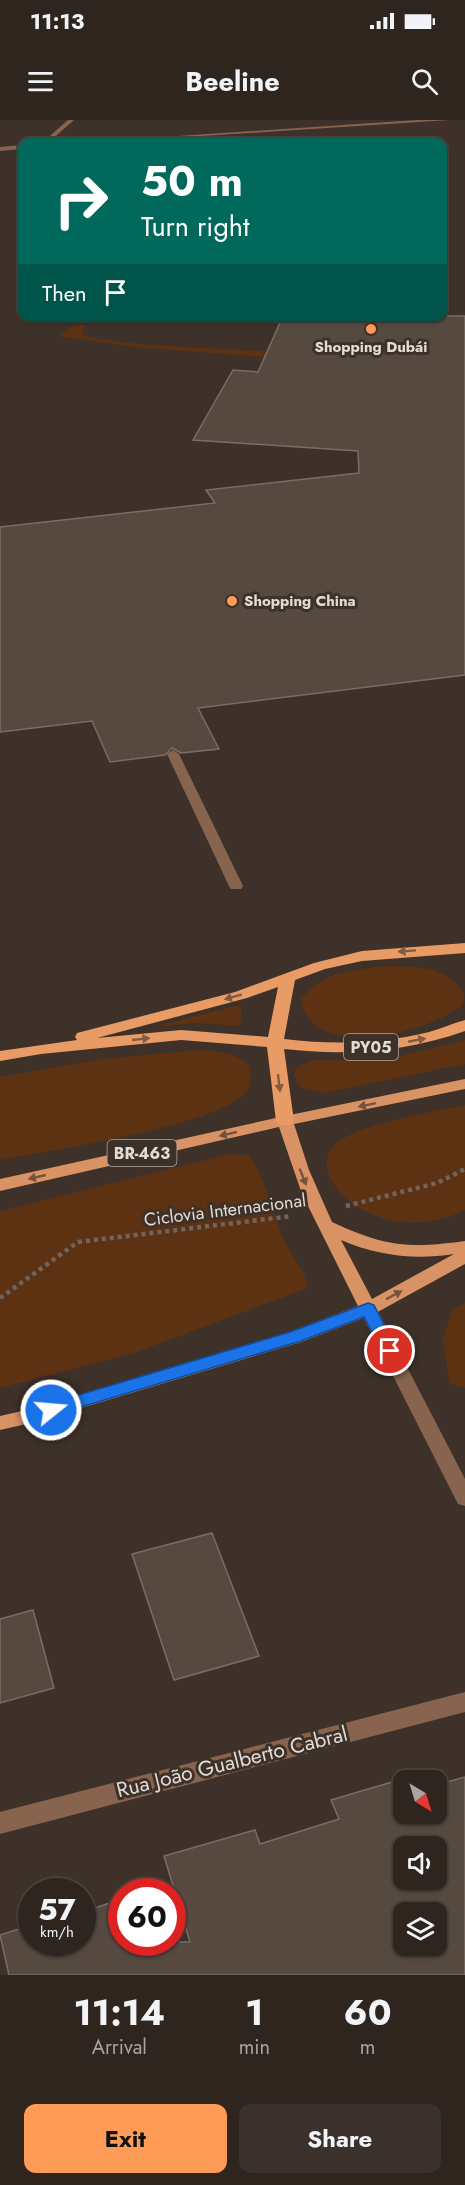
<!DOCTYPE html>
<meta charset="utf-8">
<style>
:root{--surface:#2e251f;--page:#3a312c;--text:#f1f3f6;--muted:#a7a5a4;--line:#49423d;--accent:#fe9c57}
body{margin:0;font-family:Jost,sans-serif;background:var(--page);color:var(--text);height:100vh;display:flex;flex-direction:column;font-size:22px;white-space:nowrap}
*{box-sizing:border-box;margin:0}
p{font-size:20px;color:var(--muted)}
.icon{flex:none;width:33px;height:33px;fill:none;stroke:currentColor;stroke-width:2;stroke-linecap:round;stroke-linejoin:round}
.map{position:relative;height:1855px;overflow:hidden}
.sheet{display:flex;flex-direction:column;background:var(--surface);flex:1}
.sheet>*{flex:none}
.guide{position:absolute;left:18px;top:18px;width:429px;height:183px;border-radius:12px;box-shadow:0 2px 4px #0004,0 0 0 2px var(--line);background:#00695c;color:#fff;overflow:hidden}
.needle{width:39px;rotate:142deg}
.fabs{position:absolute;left:393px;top:1650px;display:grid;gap:12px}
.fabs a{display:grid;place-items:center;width:54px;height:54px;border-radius:12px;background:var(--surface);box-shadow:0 2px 4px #0004,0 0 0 2px var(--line);font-size:30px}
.speed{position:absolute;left:18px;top:1758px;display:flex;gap:12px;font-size:30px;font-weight:700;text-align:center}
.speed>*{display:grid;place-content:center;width:78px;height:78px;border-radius:50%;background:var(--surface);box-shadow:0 2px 4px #0004,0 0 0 2px var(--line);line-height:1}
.speed small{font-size:15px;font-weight:400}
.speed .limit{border:9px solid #d22;background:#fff;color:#111}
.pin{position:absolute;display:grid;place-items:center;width:51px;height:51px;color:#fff;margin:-26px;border:3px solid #fff;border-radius:50%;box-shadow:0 2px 6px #0007}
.me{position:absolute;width:66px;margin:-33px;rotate:73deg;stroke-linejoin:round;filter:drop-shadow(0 0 4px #0008)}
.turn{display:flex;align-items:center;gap:21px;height:126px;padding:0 24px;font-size:27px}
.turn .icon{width:78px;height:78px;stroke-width:2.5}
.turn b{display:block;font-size:42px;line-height:51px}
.then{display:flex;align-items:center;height:57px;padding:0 24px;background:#0003;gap:12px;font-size:22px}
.eta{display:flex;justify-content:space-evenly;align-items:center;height:102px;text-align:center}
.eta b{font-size:36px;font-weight:700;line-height:42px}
.button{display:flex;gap:12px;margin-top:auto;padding:12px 24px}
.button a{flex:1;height:69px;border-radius:12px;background:var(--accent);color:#111;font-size:24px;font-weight:700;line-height:69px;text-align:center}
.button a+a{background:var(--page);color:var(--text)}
.status{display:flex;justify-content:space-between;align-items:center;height:42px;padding:0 30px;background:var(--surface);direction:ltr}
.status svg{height:16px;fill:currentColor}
header{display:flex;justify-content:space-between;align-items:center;height:78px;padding:0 24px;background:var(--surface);font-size:27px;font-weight:700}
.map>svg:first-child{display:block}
.green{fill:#5d3212}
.building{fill:#564940;stroke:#7c6d64;stroke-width:1.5;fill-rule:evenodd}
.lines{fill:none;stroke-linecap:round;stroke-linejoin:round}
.path{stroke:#70655e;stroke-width:4.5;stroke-dasharray:4 4;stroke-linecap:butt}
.pedestrian{fill:#88644e;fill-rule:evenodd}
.minor{fill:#88644e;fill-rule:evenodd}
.tertiary{fill:#88644e;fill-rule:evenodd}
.primary{fill:#d99263;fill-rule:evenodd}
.trunk{fill:#e99b66;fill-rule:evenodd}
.oneway{fill:#825b41}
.oneway2{fill:#74533d}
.route{fill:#1a73e8;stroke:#114b97;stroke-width:1.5}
.poi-dot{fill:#fe9c57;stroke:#3e3129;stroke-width:2}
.labels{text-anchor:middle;stroke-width:6;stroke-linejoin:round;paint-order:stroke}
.far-poi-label{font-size:15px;font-weight:bold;fill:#e3dbd6;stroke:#3e3129}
.shield{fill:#3e3129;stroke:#b2a8a2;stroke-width:1.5}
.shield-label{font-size:16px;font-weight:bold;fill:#e3dbd6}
.street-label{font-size:18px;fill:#e3dbd6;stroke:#3e3129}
.near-street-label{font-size:21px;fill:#e3dbd6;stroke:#3e3129}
</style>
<div class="status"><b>11:13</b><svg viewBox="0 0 49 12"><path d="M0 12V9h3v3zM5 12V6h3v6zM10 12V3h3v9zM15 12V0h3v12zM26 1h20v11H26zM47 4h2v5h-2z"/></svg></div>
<header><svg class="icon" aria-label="menu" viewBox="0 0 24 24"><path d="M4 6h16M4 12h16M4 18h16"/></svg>Beeline<svg class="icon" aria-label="search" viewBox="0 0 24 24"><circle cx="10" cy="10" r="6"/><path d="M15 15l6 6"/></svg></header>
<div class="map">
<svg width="465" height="1855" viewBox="0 0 465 1855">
<rect width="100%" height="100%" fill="#3e3129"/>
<!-- green -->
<path class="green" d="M85 205 82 213 90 218 147 225 337 235 397 247 145 228 59 216 71 207Z
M389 846C420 847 444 845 464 873L463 884C431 913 310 943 301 879 306 875 310 869 315 865 334 851 366 848 389 846Z
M239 885 242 887 240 906 197 903 153 907Z
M465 920V944L324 973 302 968 296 961 294 951 299 946 314 940 388 939Z
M199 930C216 931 233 932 248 944 251 955 253 964 245 973 215 1007 50 1030 0 1040V957L103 939Z
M465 985V1090C445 1100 425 1104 403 1102 389 1101 371 1095 359 1088 338 1076 311 1043 338 1022 364 1002 431 993 465 985Z
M230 1034 249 1035C266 1059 272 1090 283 1118 291 1135 305 1149 308 1168L134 1233 0 1268V1091Z
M465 1183V1268L449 1263 443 1219 452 1190Z"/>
<!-- building -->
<path class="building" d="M283 196H465V555L198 588 219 629 181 633 172 628 165 635 110 642 92 601 0 612V407L215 383 206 370 359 353 358 331 193 320 233 250 258 252Z
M212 1413 259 1536 174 1560 132 1434Z
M33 1490 54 1568 0 1583V1499Z
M465 1657V1855H9L0 1815 32 1805V1822H82V1792L122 1779V1822H190L164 1736 255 1710 260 1724 339 1699 331 1680 392 1662 397 1677 404 1675V1694H436V1665ZM404 1726H436V1760H404ZM404 1792H436V1826H404Z"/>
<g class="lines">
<!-- path -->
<path class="path" d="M346 1086 437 1063 465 1049
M0 1178 78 1122 292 1096"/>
<!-- pedestrian -->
<path class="pedestrian" d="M173 630 179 634 243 766 241 769H231L229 766 167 634Z"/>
<!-- minor -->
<path class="minor" d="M68 0H74L49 22H43Z
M465 1572V1592L0 1714V1692Z"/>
<!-- tertiary -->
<path class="tertiary" d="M418 0H449L111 22H88Z
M22 25V29L0 31V27Z
M368 1183 374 1184 377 1189 465 1359V1386L458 1384 359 1189 362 1184Z"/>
<!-- primary -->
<path class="primary" d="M465 959V969L294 1004 309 1050 332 1102C384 1126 407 1129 465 1121V1144L374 1194 301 1222 31 1303 0 1310V1296L31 1289 289 1212 358 1186 302 1074 279 1007 0 1071V1059L285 996ZM341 1120C378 1136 415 1140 454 1134L372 1179Z"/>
<!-- trunk -->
<path class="trunk" d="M465 823V833L362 841 325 849 295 860 284 919C334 925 381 924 429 912 441 909 453 903 465 900V911C406 932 346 936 284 929L294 1001 291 1005H279L276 1001 267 927 181 920 41 934 0 941V931L77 920 75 917 77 913 235 872 314 843 362 831ZM278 867 268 917 181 910 97 918 247 878Z"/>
</g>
<!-- one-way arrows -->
<defs><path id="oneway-solid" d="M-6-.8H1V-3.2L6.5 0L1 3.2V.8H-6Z" transform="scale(1.5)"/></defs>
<g class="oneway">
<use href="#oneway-solid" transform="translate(407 831) rotate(176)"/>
<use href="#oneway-solid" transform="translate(233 877) rotate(164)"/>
<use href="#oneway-solid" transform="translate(141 919) rotate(-6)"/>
<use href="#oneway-solid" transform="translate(417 920) rotate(-11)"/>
<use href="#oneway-solid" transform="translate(279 963) rotate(83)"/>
</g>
<g class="oneway2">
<use href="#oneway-solid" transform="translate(367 985) rotate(168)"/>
<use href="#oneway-solid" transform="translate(228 1014) rotate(167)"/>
<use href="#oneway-solid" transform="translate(37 1057) rotate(167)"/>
<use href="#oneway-solid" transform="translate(303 1057) rotate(68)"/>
<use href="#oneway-solid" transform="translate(394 1175) rotate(-28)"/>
</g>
<!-- route -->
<path class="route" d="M368 1183 374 1185 376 1189 398 1231 396 1235H384L364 1197 301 1221 51 1296 45 1294 43 1290 45 1285 290 1212Z"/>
<!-- markers -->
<g class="poi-dot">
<circle cx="371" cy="209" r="6"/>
<circle cx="232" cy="481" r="6"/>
</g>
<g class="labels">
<!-- far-poi labels -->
<g class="far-poi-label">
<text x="371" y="232">Shopping Dubái</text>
<text x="244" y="486" text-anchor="start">Shopping China</text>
</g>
<!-- shield labels -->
<g class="shield">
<rect x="344" y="914" width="54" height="26" rx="4.5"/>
<rect x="107.5" y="1020" width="69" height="26" rx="4.5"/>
</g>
<g class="shield-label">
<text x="371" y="933">PY05</text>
<text x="142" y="1039">BR-463</text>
</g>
<!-- street labels -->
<g class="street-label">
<text transform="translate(225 1090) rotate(-7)" y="6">Ciclovia Internacional</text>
</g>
<!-- near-street labels -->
<g class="near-street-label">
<text transform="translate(232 1642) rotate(-14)" y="7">Rua João Gualberto Cabral</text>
</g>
</g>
</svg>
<div class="fabs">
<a><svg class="needle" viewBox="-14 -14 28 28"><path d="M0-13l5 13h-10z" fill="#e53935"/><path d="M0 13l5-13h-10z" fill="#a7a5a4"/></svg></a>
<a><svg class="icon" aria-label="sound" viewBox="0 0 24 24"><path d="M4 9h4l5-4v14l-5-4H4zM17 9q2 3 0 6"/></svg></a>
<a><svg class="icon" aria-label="layers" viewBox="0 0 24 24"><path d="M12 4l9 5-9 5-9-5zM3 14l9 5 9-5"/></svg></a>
</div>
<div class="speed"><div>57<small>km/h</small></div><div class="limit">60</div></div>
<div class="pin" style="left:390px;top:1231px;background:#d93025"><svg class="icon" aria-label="arrive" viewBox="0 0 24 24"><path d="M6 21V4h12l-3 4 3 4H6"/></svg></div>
<svg class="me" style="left:51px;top:1290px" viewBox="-20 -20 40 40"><circle r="17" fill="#1a73e8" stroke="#fff" stroke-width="3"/><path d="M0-11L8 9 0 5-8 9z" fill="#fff"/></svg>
<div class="guide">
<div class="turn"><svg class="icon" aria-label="right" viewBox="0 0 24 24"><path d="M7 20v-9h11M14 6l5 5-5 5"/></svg><div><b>50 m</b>Turn right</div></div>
<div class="then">Then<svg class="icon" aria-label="arrive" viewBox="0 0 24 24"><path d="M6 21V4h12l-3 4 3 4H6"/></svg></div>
</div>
</div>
<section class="sheet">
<div class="eta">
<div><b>11:14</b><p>Arrival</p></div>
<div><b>1</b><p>min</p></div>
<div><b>60</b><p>m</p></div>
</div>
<div class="button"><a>Exit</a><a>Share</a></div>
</section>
